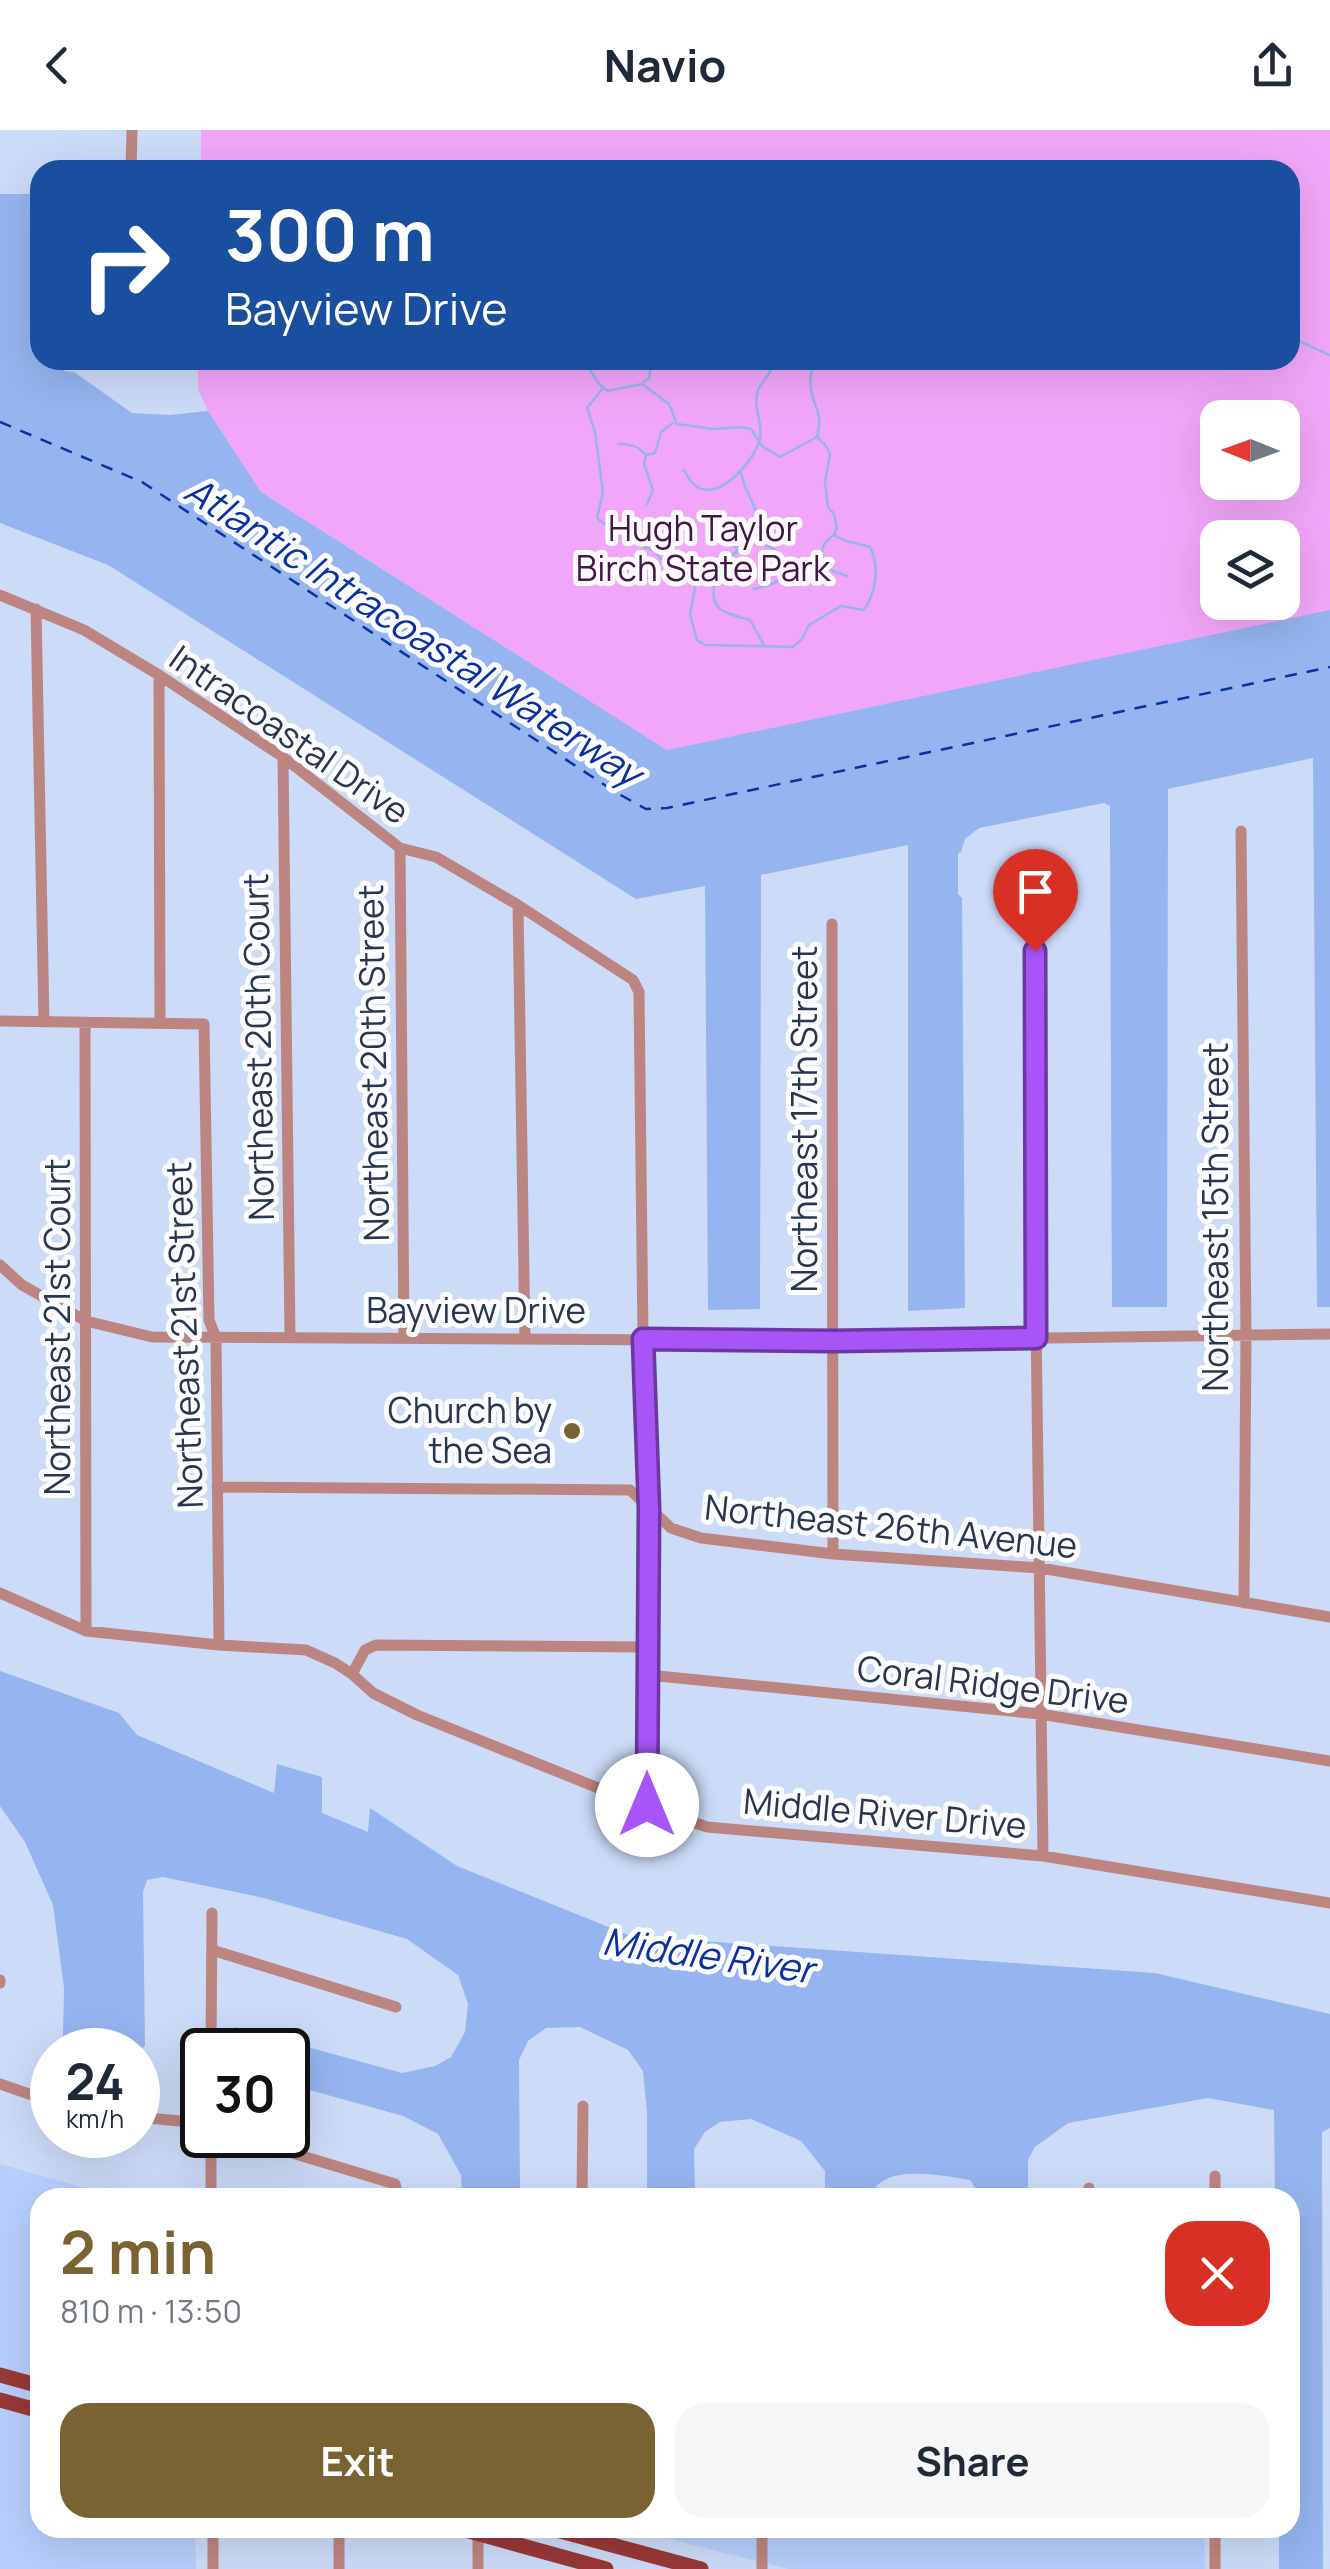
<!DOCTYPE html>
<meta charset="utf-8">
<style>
:root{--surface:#fff;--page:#f6f6f7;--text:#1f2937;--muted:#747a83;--accent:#7a6333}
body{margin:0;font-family:Manrope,sans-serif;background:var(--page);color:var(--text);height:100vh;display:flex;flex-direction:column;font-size:38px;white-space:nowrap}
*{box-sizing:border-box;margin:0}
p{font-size:32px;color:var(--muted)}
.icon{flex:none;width:55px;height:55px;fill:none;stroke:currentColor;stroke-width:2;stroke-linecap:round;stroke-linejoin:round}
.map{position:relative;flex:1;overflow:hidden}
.drawer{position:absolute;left:30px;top:2058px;width:1270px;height:350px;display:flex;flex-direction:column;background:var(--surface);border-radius:30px;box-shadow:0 10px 40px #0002}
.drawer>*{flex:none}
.hud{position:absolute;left:30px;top:30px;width:1270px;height:210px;border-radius:30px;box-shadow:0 10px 40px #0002;background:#1a4fa0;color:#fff;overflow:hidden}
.needle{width:65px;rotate:271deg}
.tools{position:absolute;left:1200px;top:270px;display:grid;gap:20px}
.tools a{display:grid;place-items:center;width:100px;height:100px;border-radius:20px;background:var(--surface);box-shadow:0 10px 40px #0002;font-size:50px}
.speed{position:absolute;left:30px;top:1898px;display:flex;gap:20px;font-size:50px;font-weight:700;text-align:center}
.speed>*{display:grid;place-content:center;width:130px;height:130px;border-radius:50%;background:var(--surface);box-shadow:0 10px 40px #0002;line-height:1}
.speed small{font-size:25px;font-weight:400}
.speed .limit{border:5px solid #111;border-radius:15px;background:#fff;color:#111}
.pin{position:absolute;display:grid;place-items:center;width:85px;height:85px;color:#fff;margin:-102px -42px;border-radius:50% 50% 50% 0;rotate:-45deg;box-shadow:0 0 10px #0007}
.pin .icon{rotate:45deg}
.me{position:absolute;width:110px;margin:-55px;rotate:0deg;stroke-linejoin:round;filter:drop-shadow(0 0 8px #0008)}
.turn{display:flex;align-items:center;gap:35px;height:210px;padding:0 30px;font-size:45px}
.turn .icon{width:130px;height:130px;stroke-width:2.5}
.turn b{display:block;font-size:70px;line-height:85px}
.round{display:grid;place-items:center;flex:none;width:105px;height:105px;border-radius:30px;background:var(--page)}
.summary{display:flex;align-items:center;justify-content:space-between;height:170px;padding:0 30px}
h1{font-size:60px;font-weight:700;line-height:75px;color:var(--accent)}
.button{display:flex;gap:20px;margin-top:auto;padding:20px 30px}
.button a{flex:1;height:115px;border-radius:30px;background:var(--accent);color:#fff;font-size:40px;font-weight:700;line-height:115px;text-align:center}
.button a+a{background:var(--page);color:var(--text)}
header{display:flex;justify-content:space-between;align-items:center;height:130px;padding:0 30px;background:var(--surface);font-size:45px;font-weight:700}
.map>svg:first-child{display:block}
.built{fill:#b7cffd}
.green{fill:#f2a6f9;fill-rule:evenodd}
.water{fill:#96b4f0}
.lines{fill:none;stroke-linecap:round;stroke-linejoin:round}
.stream{stroke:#96b4f0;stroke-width:2.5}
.ferry{stroke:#0832a2;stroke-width:2.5;stroke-dasharray:12 10;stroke-linecap:butt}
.minor{stroke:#bd8581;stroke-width:11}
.major{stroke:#993838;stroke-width:15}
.route-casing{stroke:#6d37a1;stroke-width:25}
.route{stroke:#a855f7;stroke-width:18}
.poi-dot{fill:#7a6333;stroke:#fcfcfc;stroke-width:4}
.labels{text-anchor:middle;stroke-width:10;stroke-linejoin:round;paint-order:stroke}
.park-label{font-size:35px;fill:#46134c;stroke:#fcfcfc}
.street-label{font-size:35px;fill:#293653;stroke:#fcfcfc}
.poi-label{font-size:35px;fill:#293653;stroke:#fcfcfc;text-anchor:end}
.water-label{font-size:38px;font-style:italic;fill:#0832a2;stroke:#fcfcfc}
</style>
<header><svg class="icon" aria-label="back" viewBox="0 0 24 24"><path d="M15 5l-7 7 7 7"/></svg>Navio<svg class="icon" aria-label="share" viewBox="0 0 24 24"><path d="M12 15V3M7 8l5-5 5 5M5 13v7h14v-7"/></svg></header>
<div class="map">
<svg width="1330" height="2439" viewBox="0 0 1330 2439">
<rect width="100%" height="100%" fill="#ccdbf8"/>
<!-- built -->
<path class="built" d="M0 2034 85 2058 83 2067 40 2068V2398H195L196 2439H0Z
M626 2398H1204L1205 2439H789Z"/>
<!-- green -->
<path class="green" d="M201 0H1330V481L667 620 261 362 208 281 198 259V230H1290V40H201ZM1218 288H1282V352H1218ZM1218 408H1282V472H1218Z"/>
<!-- water -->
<path class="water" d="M0 64H40V230H64V241L74 242 132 283 170 285 208 281 261 362 667 620 1330 480V1177H1317L1313 628 1168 659 1167 1177H1112L1110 709V676L1104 673 979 698 965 709 961 722 958 723V764L962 768 965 1178 908 1181V715L761 745 760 1179 708 1180 705 756 636 769 108 435 0 393Z
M0 1541 119 1583 137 1605 274 1663 277 1634 322 1647V1683L368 1702 370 1678 457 1736 631 1806 1155 1843 1330 1884V1998L1322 2002 1323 2439H1279V2398H1290V2068L1275 2067 1274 1980 1208 1968 1068 1993 1035 2017 1028 2030V2068L981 2067 970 2050C942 2046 881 2032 871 2067H825V2041L801 2011 751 1989 720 1992 705 2002 694 2019 695 2067H647V1983L643 1941 628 1920 580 1897 546 1898 528 1911 519 1930 520 2067H462L461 2045 438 2004 403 1986 288 1954V1920H233L235 1897 402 1943 435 1936 451 1927 465 1902 468 1874 458 1845 407 1809 264 1768 163 1747 147 1750 143 1762 145 1916 138 1922V1920L72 1919 63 1907 64 1858 53 1775 25 1712 0 1676Z"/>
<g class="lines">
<!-- stream -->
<path class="stream" d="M1290 207 1330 225
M543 230 553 234 573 230
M577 230 585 232 599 254 608 261 642 254 669 274 677 294 713 299 739 297 751 299 762 316 780 327 817 307C822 286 818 284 812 265 809 254 811 242 813 230
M638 230 651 236 649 248 644 252
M603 258 587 278 595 302 603 362 597 388 607 396
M618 314C631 314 638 316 646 325L655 323 661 302 673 293
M646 325 644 334 653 360 647 374
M684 340C688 347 691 354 699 358 722 369 756 329 760 308 763 292 752 276 758 260 761 253 768 247 771 240L768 230
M741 343C744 361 760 381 759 395 757 414 740 417 728 429 718 439 706 467 720 479 728 485 741 487 750 490L764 515
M698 389C721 390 729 401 738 422
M834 405C822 412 821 420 823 434L833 441 847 446
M644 417 655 421 669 439 694 450 695 457 690 484 697 510 705 515 793 517 802 509 809 495 841 476 864 480C876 462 880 437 870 417L843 410 834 405 837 398 834 384 828 377 825 352 830 324 826 316 817 307
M754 459C766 456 787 453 784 435 783 432 779 423 776 421 768 415 764 416 754 406"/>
<!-- ferry -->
<path class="ferry" d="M0 292 142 352 617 663 646 679 667 678 1330 537"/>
<!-- minor -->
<path class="minor" d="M131 40 132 0
M0 465 84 500 159 545 283 627 400 718 436 727 518 775 633 850 639 862 643 1209 649 1379 647 1675
M36 479 44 892
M159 545 160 893
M283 627 290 1207
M1241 701 1246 1205 1244 1473
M400 718 404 1208
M1035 747 1036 1190 1043 1726
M518 775 525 1209
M832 794 833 1424
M0 891 204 894 209 1190 216 1208 219 1515
M85 892 86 1501
M0 1135 22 1155 86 1191 152 1207 833 1211 1330 1204
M217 1357 630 1360 671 1398 701 1408 833 1424 1040 1438 1330 1487
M0 1463 86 1501 219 1515 306 1520 335 1533 352 1544 373 1563 417 1585 623 1668 707 1697 1043 1726 1330 1773
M352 1544 365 1520 376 1515 647 1517
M648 1545 1040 1584 1330 1631
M212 1820 396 1877
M0 1850V1853
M211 1920 212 1783
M0 1954 52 1972
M138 1987 190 1992 202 1996
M211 2005V2068
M232 2005 395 2054 399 2068
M1215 2046V2068
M1089 2058V2068
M582 2068 583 1976
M762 2068V2066
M213 2398V2439
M762 2398V2439
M1215 2398V2439
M339 2439V2398
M478 2439V2403"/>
<!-- major -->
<path class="major" d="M0 2245 40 2256
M0 2270 40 2281
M458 2398 606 2439
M549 2398 701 2439"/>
</g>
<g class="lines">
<!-- route casing -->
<g class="route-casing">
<path id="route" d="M647 1675 649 1379 643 1209 833 1211 1036 1208 1035 821"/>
</g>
<!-- route -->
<use href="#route" class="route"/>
</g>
<!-- markers -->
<circle class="poi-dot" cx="572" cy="1301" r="10"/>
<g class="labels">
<!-- park labels -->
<g class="park-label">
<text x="703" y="411">Hugh Taylor<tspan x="703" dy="40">Birch State Park</tspan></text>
</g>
<!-- street labels -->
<g class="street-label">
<text transform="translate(289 605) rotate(35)" y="12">Intracoastal Drive</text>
<text transform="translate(259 917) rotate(-91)" y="12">Northeast 20th Court</text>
<text transform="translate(374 933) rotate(-91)" y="12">Northeast 20th Street</text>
<text transform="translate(805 989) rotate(-90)" y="12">Northeast 17th Street</text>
<text transform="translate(1216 1087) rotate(-90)" y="12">Northeast 15th Street</text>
<text x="476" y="1193">Bayview Drive</text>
<text transform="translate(58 1197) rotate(-90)" y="12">Northeast 21st Court</text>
<text transform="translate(185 1205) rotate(-92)" y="12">Northeast 21st Street</text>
<text transform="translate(891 1397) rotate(6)" y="12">Northeast 26th Avenue</text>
<text transform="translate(993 1555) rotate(7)" y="12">Coral Ridge Drive</text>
<text transform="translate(885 1684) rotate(5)" y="12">Middle River Drive</text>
</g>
<!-- poi labels -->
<g class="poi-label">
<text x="552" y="1293">Church by<tspan x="552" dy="40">the Sea</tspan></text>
</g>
<!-- water labels -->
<g class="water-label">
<text transform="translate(413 502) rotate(33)" y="13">Atlantic Intracoastal Waterway</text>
<text transform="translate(708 1826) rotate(8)" y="13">Middle River</text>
</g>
</g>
</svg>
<div class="tools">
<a><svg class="needle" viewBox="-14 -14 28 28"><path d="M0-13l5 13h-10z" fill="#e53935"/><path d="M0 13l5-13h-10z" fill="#747a83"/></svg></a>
<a><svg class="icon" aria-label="layers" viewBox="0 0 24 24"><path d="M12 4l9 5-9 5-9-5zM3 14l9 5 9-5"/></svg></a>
</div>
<div class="speed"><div>24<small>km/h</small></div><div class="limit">30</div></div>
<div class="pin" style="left:1035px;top:821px;background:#d93025"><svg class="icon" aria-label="arrive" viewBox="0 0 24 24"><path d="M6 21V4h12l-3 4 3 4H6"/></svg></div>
<svg class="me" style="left:647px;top:1675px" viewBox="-20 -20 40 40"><circle r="19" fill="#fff"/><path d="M0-13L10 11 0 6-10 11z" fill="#a855f7"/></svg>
<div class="hud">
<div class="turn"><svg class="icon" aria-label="right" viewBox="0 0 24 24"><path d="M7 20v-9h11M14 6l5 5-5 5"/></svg><div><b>300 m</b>Bayview Drive</div></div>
</div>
<section class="drawer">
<div class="summary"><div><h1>2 min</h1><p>810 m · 13:50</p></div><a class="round" style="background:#d93025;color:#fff"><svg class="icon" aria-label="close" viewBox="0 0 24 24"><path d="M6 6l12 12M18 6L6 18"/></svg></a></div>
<div class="button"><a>Exit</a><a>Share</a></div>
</section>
</div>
